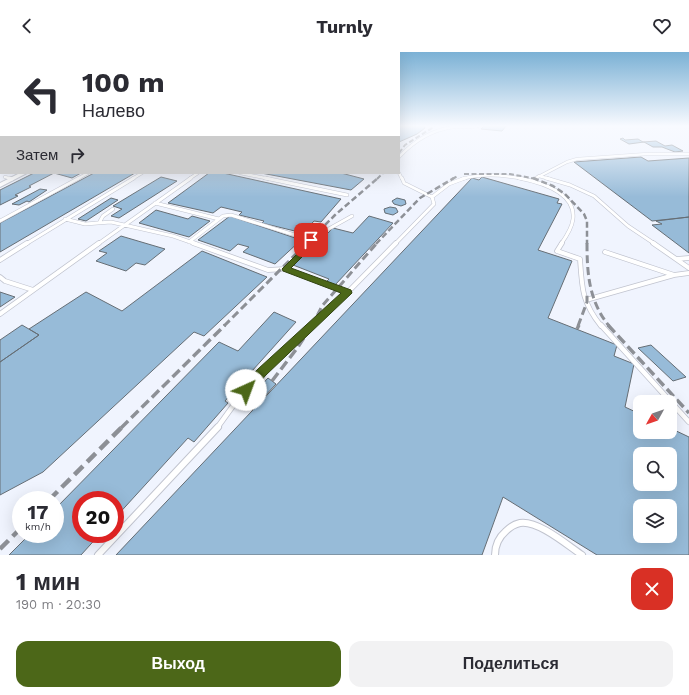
<!DOCTYPE html>
<html lang="ru">
<meta charset="utf-8">
<style>
:root{--surface:#fff;--page:#f2f2f3;--text:#2b2b33;--muted:#7c7c81;--accent:#4c6718}
body{margin:0;font-family:"Work Sans",sans-serif;background:var(--page);color:var(--text);height:100vh;display:flex;flex-direction:column;font-size:15px;white-space:nowrap}
*{box-sizing:border-box;margin:0}
p{font-size:13px;color:var(--muted)}
.icon{flex:none;width:22px;height:22px;fill:none;stroke:currentColor;stroke-width:2;stroke-linecap:round;stroke-linejoin:round}
.map{position:relative;height:503px;overflow:hidden}
.panel{display:flex;flex-direction:column;background:var(--surface);flex:1}
.panel>*{flex:none}
.top-card{position:absolute;left:0px;top:0px;width:400px;height:122px;box-shadow:0 4px 16px #0002;background:#fff;color:var(--text);overflow:hidden}
.needle{width:26px;rotate:230deg}
.tools{position:absolute;left:633px;top:343px;display:grid;gap:8px}
.tools a{display:grid;place-items:center;width:44px;height:44px;border-radius:8px;background:var(--surface);box-shadow:0 4px 16px #0002;font-size:20px}
.speed{position:absolute;left:12px;top:439px;display:flex;gap:8px;font-size:20px;font-weight:700;text-align:center}
.speed>*{display:grid;place-content:center;width:52px;height:52px;border-radius:50%;background:var(--surface);box-shadow:0 4px 16px #0002;line-height:1}
.speed small{font-size:10px;font-weight:400}
.speed .limit{border:6px solid #d22;background:#fff;color:#111}
.pin{position:absolute;display:grid;place-items:center;width:34px;height:34px;color:#fff;margin:-17px;border-radius:8px;box-shadow:0 2px 6px #0006}
.me{position:absolute;width:44px;margin:-22px;rotate:43deg;stroke-linejoin:round;filter:drop-shadow(0 0 3px #0008)}
.turn{display:flex;align-items:center;gap:14px;height:84px;padding:0 16px;font-size:18px}
.turn .icon{width:52px;height:52px;stroke-width:2.5}
.turn b{display:block;font-size:28px;line-height:34px}
.then{display:flex;align-items:center;height:38px;padding:0 16px;background:#0003;gap:8px;font-size:15px}
.round{display:grid;place-items:center;flex:none;width:42px;height:42px;border-radius:12px;background:var(--page)}
.head{display:flex;align-items:center;justify-content:space-between;height:68px;padding:0 16px}
h1{font-size:24px;font-weight:700;line-height:30px}
.cta{display:flex;gap:8px;margin-top:auto;padding:8px 16px}
.cta a{flex:1;height:46px;border-radius:12px;background:var(--accent);color:#fff;font-size:16px;font-weight:700;line-height:46px;text-align:center}
.cta a+a{background:var(--page);color:var(--text)}
header{display:flex;justify-content:space-between;align-items:center;height:52px;padding:0 16px;background:var(--surface);font-size:18px;font-weight:700}
.map>svg:first-child{display:block}
.building{fill:#97bbd8;stroke:#666e75;fill-rule:evenodd}
.lines{fill:none;stroke-linecap:round;stroke-linejoin:round}
.service-far4-casing{stroke:#c1c4cf;stroke-width:3.5}
.service-far3-casing{stroke:#c1c4cf;stroke-width:4}
.service-far2-casing{stroke:#c1c4cf;stroke-width:5.5}
.service-far1-casing{stroke:#c1c4cf;stroke-width:6}
.service-casing{stroke:#c1c4cf;stroke-width:8}
.minor-casing{stroke:#c1c4cf;stroke-width:2}
.service-far4{stroke:#fff;stroke-width:2.5}
.service-far3{stroke:#fff;stroke-width:3}
.service-far2{stroke:#fff;stroke-width:4}
.service-far1{stroke:#fff;stroke-width:4.5}
.service{stroke:#fff;stroke-width:6}
.minor{fill:#fff;fill-rule:evenodd}
.rail-far4{stroke:#8d9096;stroke-width:2;stroke-dasharray:5 2.5;stroke-linecap:butt}
.rail-far3{stroke:#8d9096;stroke-width:2.5;stroke-dasharray:6 3;stroke-linecap:butt}
.rail-far2{stroke:#8d9096;stroke-width:3;stroke-dasharray:8 4;stroke-linecap:butt}
.rail-far1{stroke:#8d9096;stroke-width:3.5;stroke-dasharray:10 4.5;stroke-linecap:butt}
.rail{stroke:#8d9096;stroke-width:4.5;stroke-dasharray:12 6;stroke-linecap:butt}
.route{fill:#4c6718;stroke:#314310}
</style>
<header><svg class="icon" aria-label="back" viewBox="0 0 24 24"><path d="M15 5l-7 7 7 7"/></svg>Turnly<svg class="icon" aria-label="heart" viewBox="0 0 24 24"><path d="M12 20l-8-8c-3-5 5-10 8-4 3-6 11-1 8 4z"/></svg></header>
<div class="map">
<svg width="689" height="503" viewBox="0 0 689 503">
<rect width="100%" height="100%" fill="#f0f4fe"/>
<!-- building -->
<path class="building" d="M399 74H424L425 76 417 82 399 90Z
M484 74H506L502 79 481 77Z
M623 86 625 88 638 87 643 90 656 89 665 94 672 93 683 99 675 100 662 95H653L644 90 629 92 620 87Z
M641 105 648 109 689 106V165L652 169 574 110Z
M34 121H81L72 126 54 121 29 134 31 135 15 143 18 144 0 153V138Z
M94 121H135L0 200V171Z
M209 121H223L341 147 321 170 314 169 303 181 262 171 264 169 239 163 242 160 221 155 213 161 168 151Z
M261 121H341L364 127 351 138Z
M161 125 177 129 119 166 111 164 122 157 113 154Z
M482 125 559 147 557 151 562 152 538 198 572 209 548 266 617 293 614 304 634 312 625 355 640 362V380H670V376L689 385V503H597L503 445 482 503H116L472 126 479 128ZM640 402H670V432H640ZM640 454H670V484H640Z
M40 137 47 138 29 150 27 149 19 153 12 152Z
M111 146 118 148 86 169 78 167Z
M397 146 405 148 406 152 401 154 394 152 392 149Z
M390 155 396 156 398 160 393 163 385 161 384 157Z
M156 158 188 167 192 164 210 169 189 185 139 171Z
M230 164 301 188 275 212 243 200 249 195 238 192 230 199 198 188Z
M369 164 393 171 335 233 326 230 329 227 293 213 310 196 312 197 333 176 353 181Z
M689 165V201L652 173 662 172 656 169Z
M121 184 165 197 145 213 136 211 126 219 96 209 107 201 99 199Z
M202 199 267 225 204 284 194 280 43 420 0 443V310L39 283 29 277 86 240 122 259Z
M0 240 15 245 0 255Z
M274 260 296 270 225 349 228 351 194 390 188 386 115 466V448H81V482H100L81 503H9L30 482H55V457L219 290 238 299Z
M22 273 39 283 0 310V288Z
M651 293 686 325 673 329 638 296Z
M268 326 276 332 252 358 243 352Z"/>
<g class="lines">
<!-- service-far4 casing -->
<g class="service-far4-casing">
<path id="service-far4" d="M399 105C413 90 432 78 453 75 461 74 470 76 478 74
M240 121 270 127
M399 121 402 127
M540 124 567 110 577 107 647 102H689
M5 125 12 127
M77 127 88 121
M132 127 142 121
M189 127 198 121
M462 127C482 121 504 123 524 127
M535 127 539 124 550 127"/>
</g>
<!-- service-far3 casing -->
<g class="service-far3-casing">
<path id="service-far3" d="M9 126 12 127
M265 126 347 143
M402 126 404 131 432 145
M519 126C539 130 576 140 573 167 572 176 566 185 561 192
M546 126 570 133 594 144 628 174 655 192
M532 129 536 126
M155 151 219 167 189 190
M65 167 85 172 111 170 173 184 196 192
M219 167 223 164 231 163 314 189
M0 169 79 126
M99 171 103 164 113 157
M26 192 134 126
M98 192 191 126
M311 192 325 179 352 164
M395 192 434 152 432 145 449 132 465 126"/>
</g>
<!-- service-far2 casing -->
<g class="service-far2-casing">
<path id="service-far2" d="M193 191 268 218 286 217 347 241
M562 191 557 199 580 207C582 237 582 250 601 274
M653 191 689 216
M605 200 674 223
M677 207 689 206
M0 208 27 191
M286 217 312 191
M0 225 5 229 33 238
M586 248 674 223 689 221
M0 262 99 191
M312 274 347 241 396 191"/>
</g>
<!-- service-far1 casing -->
<g class="service-far1-casing">
<path id="service-far1" d="M601 273 689 370
M217 376 238 347 262 320 313 273"/>
</g>
<!-- service casing -->
<g class="service-casing">
<path id="service" d="M98 503 218 375
M495 503C495 493 499 485 506 479 510 475 515 472 520 471 538 468 567 493 582 503"/>
</g>
<!-- minor casing -->
<g class="minor-casing">
<path id="minor" d="M0 99H1V101H0Z
M20 121H27L0 135V131Z"/>
</g>
<!-- service-far4 -->
<use href="#service-far4" class="service-far4"/>
<!-- service-far3 -->
<use href="#service-far3" class="service-far3"/>
<!-- service-far2 -->
<use href="#service-far2" class="service-far2"/>
<!-- service-far1 -->
<use href="#service-far1" class="service-far1"/>
<!-- service -->
<use href="#service" class="service"/>
<!-- minor -->
<use href="#minor" class="minor"/>
<!-- rail-far4 -->
<path class="rail-far4" d="M399 101 405 93 435 74
M464 122H510L537 127
M377 127 383 121
M452 127 458 124"/>
<!-- rail-far3 -->
<path class="rail-far3" d="M533 126 553 134 565 142 584 162 587 169V192
M306 192 335 163 378 126
M376 192 420 146 454 126"/>
<!-- rail-far2 -->
<path class="rail-far2" d="M587 191C587 222 589 249 609 274
M224 274 307 191
M312 274 322 254 377 191
M578 274 587 250V240"/>
<!-- rail-far1 -->
<path class="rail-far1" d="M608 273 689 361
M577 277 579 273
M272 329 298 295 312 273
M121 376 225 273"/>
<!-- rail -->
<path class="rail" d="M49 448 122 375
M0 497 21 476"/>
</g>
<!-- sky -->
<linearGradient id="sky" x2="0" y2="1"><stop stop-color="#7bb1d5"/><stop offset="0.51" stop-color="#f8faff"/><stop offset="1" stop-color="#f8faff" stop-opacity="0"/></linearGradient>
<rect width="689" height="145" fill="url(#sky)"/>
<!-- route -->
<path class="route" d="M308 186H314L318 189 291 216 351 238 352 241 266 323 250 341 246 343 242 341 240 338 242 334 258 317 341 241 283 219 282 217 309 190 307 188Z"/>
</svg>
<div class="tools">
<a><svg class="needle" viewBox="-14 -14 28 28"><path d="M0-13l5 13h-10z" fill="#e53935"/><path d="M0 13l5-13h-10z" fill="#7c7c81"/></svg></a>
<a><svg class="icon" aria-label="search" viewBox="0 0 24 24"><circle cx="10" cy="10" r="6"/><path d="M15 15l6 6"/></svg></a>
<a><svg class="icon" aria-label="layers" viewBox="0 0 24 24"><path d="M12 4l9 5-9 5-9-5zM3 14l9 5 9-5"/></svg></a>
</div>
<div class="speed"><div>17<small>km/h</small></div><div class="limit">20</div></div>
<div class="pin" style="left:311px;top:188px;background:#d93025"><svg class="icon" aria-label="arrive" viewBox="0 0 24 24"><path d="M6 21V4h12l-3 4 3 4H6"/></svg></div>
<svg class="me" style="left:246px;top:338px" viewBox="-20 -20 40 40"><circle r="19" fill="#fff"/><path d="M0-13L10 11 0 6-10 11z" fill="#4c6718"/></svg>
<div class="top-card">
<div class="turn"><svg class="icon" aria-label="left" viewBox="0 0 24 24"><path d="M17 20v-9H6M10 6l-5 5 5 5"/></svg><div><b>100 m</b>Налево</div></div>
<div class="then">Затем<svg class="icon" aria-label="right" viewBox="0 0 24 24"><path d="M7 20v-9h11M14 6l5 5-5 5"/></svg></div>
</div>
</div>
<section class="panel">
<div class="head"><div><h1>1 мин</h1><p>190 m · 20:30</p></div><a class="round" style="background:#d93025;color:#fff"><svg class="icon" aria-label="close" viewBox="0 0 24 24"><path d="M6 6l12 12M18 6L6 18"/></svg></a></div>
<div class="cta"><a>Выход</a><a>Поделиться</a></div>
</section>
